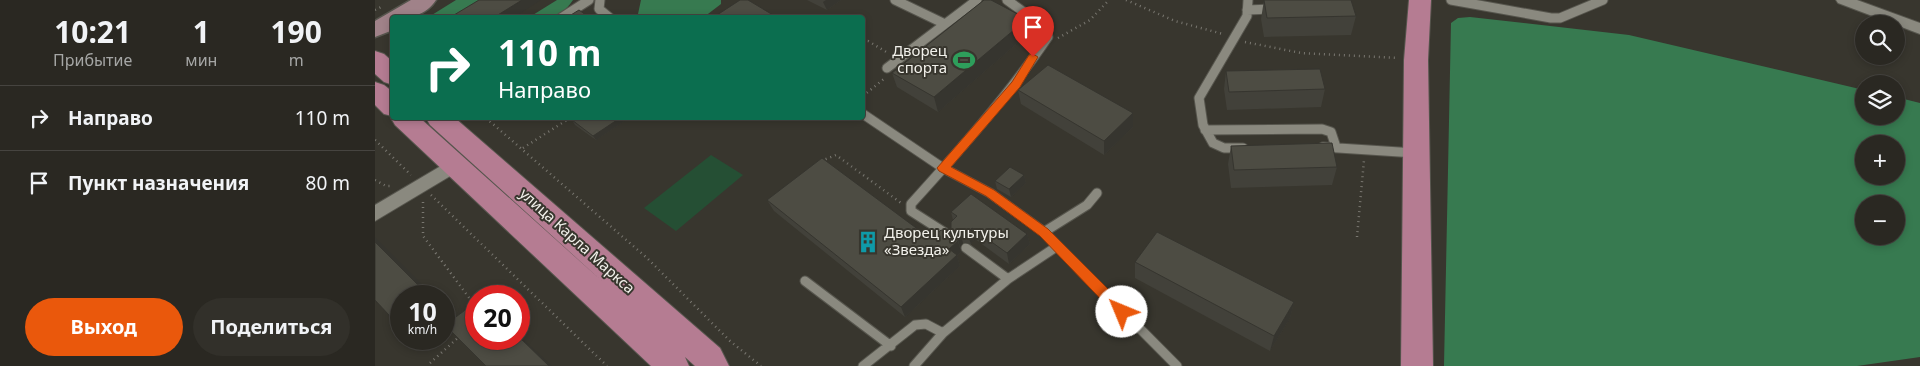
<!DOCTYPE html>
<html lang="ru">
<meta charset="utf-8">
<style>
:root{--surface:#2a2822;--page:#32302a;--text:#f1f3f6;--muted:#a5a6a5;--line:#464440;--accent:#ea580c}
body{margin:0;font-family:"Noto Sans",sans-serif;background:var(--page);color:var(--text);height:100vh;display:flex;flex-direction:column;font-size:19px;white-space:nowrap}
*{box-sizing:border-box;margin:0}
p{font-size:16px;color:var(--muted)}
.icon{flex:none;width:28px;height:28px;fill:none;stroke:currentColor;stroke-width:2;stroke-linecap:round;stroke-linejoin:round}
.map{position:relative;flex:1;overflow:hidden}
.details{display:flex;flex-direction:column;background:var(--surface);width:375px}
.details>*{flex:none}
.banner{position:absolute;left:15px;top:15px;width:475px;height:105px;border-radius:5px;box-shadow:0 2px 8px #0003,0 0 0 1px var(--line);background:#0b6e4f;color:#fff;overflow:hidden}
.buttons{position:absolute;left:1480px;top:15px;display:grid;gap:10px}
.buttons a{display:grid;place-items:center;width:50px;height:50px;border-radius:50%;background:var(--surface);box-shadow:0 2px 8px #0003,0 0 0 1px var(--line);font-size:25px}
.speed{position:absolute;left:15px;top:285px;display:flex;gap:10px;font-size:25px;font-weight:700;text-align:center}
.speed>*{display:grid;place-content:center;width:65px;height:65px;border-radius:50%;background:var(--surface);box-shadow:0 2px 8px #0003,0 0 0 1px var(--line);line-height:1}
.speed small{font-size:12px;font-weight:400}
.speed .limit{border:8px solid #d22;background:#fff;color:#111}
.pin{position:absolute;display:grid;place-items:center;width:42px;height:42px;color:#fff;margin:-51px -21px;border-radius:50% 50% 50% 0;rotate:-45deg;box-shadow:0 0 5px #0007}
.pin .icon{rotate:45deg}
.me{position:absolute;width:55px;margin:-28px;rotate:315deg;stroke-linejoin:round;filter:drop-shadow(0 0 4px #0008)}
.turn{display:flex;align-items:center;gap:18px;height:105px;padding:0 25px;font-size:22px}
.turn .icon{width:65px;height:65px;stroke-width:2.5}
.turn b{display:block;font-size:35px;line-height:42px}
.eta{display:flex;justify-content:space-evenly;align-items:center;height:85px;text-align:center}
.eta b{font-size:30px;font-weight:700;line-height:35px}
.primary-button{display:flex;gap:10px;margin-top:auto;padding:10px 25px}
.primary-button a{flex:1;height:58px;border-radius:30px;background:var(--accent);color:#fff;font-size:20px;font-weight:700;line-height:58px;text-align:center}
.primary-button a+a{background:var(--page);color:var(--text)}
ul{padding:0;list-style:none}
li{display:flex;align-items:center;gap:15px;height:65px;padding:0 25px;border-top:1px solid var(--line)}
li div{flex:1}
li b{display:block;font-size:19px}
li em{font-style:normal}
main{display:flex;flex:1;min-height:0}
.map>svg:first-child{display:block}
.green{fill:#254f34}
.forest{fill:#377a50;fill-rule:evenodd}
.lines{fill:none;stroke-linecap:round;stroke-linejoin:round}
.lane-casing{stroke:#56554d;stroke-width:11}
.street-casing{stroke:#56554d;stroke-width:2}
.secondary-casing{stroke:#56554d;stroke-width:3}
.primary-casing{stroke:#56554d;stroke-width:2}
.path{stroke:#797770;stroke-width:2.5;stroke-dasharray:1 4;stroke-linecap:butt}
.lane{stroke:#8a897f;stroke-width:9}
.street{fill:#8a897f;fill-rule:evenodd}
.secondary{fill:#a08289;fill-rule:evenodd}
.primary{fill:#b57c92;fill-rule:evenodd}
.wall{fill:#42413a}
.shaded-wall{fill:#36352f}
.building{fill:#4d4c43;stroke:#36352f}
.route{fill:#ea580c;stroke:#983908}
.labels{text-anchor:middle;stroke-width:4;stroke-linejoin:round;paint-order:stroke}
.poi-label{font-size:15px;fill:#f2f1eb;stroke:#38362e;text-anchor:end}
.street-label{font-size:15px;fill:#f2f1eb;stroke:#38362e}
</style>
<main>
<section class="details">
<div class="eta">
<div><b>10:21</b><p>Прибытие</p></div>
<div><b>1</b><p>мин</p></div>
<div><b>190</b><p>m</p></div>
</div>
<ul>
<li><svg class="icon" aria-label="right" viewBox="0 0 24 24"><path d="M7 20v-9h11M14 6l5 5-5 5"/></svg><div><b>Направо</b></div><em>110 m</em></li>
<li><svg class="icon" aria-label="arrive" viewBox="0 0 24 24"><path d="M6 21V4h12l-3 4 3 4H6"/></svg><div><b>Пункт назначения</b></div><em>80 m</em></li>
</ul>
<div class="primary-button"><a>Выход</a><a>Поделиться</a></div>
</section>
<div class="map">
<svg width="1545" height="366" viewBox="0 0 1545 366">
<rect width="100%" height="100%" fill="#38362e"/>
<!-- green -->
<path class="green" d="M336 155 368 175 301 231 269 208Z"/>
<!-- forest -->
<path class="forest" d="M81 0H113L84 17 52 18Z
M182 0H198C183 21 177 17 153 18Z
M266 0H346V4L329 17H265L263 14Z
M1095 17 1254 35 1489 90V116H1521V97L1545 103V357L1482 366H1069L1076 23 1083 18ZM1489 144H1521V176H1489ZM1489 204H1521V236H1489Z"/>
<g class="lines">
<!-- lane casing -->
<g class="lane-casing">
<path id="lane" d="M225 0 224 9 235 18
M520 0 570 24
M1076 0 1176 18H1185L1228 0
M872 10 900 9
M186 18 214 0
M512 68 602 0
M488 114 568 168 615 193 669 232 802 366
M830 130 947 129 956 132 961 147
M948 147 1040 153
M868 148H849L838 143 828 125 824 98 872 16 873 0
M669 232 712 205 722 193
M575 236 536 211V204C585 150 632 97 673 37L671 28 632 0
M591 248 633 279
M430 281 516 346
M568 333 633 279 681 247
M488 366 540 325 551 324 568 333 539 366"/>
</g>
<!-- street casing -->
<g class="street-casing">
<path id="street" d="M1461 0H1482L1545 23V34L1463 3Z
M81 157 87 159 90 164 87 169 0 221V205Z"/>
</g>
<!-- secondary casing -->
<g class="secondary-casing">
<path id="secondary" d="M36 0H61C51 16 34 18 18 18V30L0 37V21Z"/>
</g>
<!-- primary casing -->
<g class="primary-casing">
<path id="primary" d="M1034 0H1056L1053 60 1058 366H1026L1029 60Z
M0 51 9 54 18 62V85L9 82 0 74Z
M0 82 9 85 18 92V118H45L228 282 55 125 51 118H80L345 348 354 366H320L310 357 314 366H276L20 125 16 118 17 116 9 114 0 105Z"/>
</g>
<!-- path -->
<path class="path" d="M751 0 800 21 848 34
M0 10 8 6
M683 38 715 20 734 0
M488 42 493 41 513 53
M870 42 926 53 1023 58
M488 96 510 78
M111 118 272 258 355 341 386 366
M0 140 36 175
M148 148 195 118
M446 161 461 155 526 203
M0 180 11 186H17
M56 195 232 366
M48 202V236L101 307
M982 237 989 160
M55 363 85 336"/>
<!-- lane -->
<use href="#lane" class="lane"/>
<!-- street -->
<use href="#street" class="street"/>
<!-- secondary -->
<use href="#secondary" class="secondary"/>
<!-- primary -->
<use href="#primary" class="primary"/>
</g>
<!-- wall -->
<path class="wall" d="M432 0H466L452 10Z
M889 0 981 16 976 35 889 37 886 19Z
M652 19 654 33 563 112 522 87 517 73Z
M851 71 950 89 946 107 852 110 849 89Z
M643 90 758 113V127L729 155 646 104Z
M201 118H254L221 140 200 125 197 120Z
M856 146 962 167 957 185 856 188 853 164Z
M649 175 651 183 636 197 622 189 620 181Z
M392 200 556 239 576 230 578 220 576 212 652 234 655 244 634 264 600 239 596 244 588 243 585 247 586 252 582 256 585 266 530 317 399 211Z
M760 262 919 302 915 318 895 351 760 278Z"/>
<!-- shaded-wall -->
<path class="shaded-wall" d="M147 0H166L138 18H118Z
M451 0H466L452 10 448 2Z
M652 19 654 33 563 112 559 97Z
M758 113V127L729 155V141Z
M245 118H254L221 140 218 136Z
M649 175 651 183 636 197 634 189Z
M597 228 600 239 596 244 592 233Z
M585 232 588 243 585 247 582 236Z
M652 234 655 244 634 264 632 253Z
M0 237 59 296H54L0 242Z
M583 241 586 252 582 256 585 266 530 317 526 307 574 249Z
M919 302 915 318 895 351 899 336Z
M69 306 85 322 69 334Z
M144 335 177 366H174L144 337Z
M40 339H62L52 347Z"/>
<!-- building -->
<path class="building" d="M104 0H147L118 18H74Z
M365 0H373L403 18 339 17Z
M609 0H616L652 19 559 97 517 73Z
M889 0H976L981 16 892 18Z
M204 10 215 18H191Z
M673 65 758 113 729 141 643 90Z
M945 69 950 89 854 92 851 71Z
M201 118H245L218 136 197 120Z
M957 143 962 167 859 170 856 146Z
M447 158 556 239 566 230 572 232 576 230V222L582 216 576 212 596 194 652 234 632 253 597 228 592 233 585 232 582 236 583 241 574 249 582 255 526 307 392 200Z
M635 167 649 175 634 189 620 181Z
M782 232 919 302 899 336 760 262Z
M0 242 54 296H26V328L0 300Z
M101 302V339H144V337L174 366H111L70 325Z"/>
<!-- route -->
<path class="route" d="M658 54 663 57 645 87 576 167 619 190 673 229 752 308 753 312 752 316 747 317 742 316 665 236 611 196 564 171 562 168 637 82 654 55Z"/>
<!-- icons -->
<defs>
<g id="stadium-bare" transform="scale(1.725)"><path d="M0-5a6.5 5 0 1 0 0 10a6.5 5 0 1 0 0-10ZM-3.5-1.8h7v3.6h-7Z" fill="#2e9e5b" stroke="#38362e" stroke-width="2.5" paint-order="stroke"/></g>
<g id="building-bare" transform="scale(1.725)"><path d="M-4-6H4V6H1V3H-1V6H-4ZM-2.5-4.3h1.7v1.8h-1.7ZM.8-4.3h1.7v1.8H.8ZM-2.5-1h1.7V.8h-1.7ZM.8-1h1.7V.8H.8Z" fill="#0f9aa8" stroke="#38362e" stroke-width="2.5" paint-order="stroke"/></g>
</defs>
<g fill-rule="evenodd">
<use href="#stadium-bare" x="589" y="60"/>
<use href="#building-bare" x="493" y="242"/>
</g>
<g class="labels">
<!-- poi labels -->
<g class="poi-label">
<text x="572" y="56">Дворец<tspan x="572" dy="17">спорта</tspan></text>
<text x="509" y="238" text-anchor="start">Дворец культуры<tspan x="509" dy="17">«Звезда»</tspan></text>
</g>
<!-- street labels -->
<g class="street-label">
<text transform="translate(202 241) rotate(42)" y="5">улица Карла Маркса</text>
</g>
</g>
</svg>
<div class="buttons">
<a><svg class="icon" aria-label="search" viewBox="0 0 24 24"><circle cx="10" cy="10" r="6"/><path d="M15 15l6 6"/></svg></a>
<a><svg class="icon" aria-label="layers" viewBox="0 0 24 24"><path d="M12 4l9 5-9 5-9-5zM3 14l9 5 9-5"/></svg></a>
<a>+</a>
<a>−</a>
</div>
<div class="speed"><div>10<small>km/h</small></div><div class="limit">20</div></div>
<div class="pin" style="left:658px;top:57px;background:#d93025"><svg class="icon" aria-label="arrive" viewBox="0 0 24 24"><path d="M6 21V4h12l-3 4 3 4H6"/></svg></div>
<svg class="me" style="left:747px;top:312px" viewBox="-20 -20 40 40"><circle r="19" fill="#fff"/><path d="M0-13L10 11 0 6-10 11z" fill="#ea580c"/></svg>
<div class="banner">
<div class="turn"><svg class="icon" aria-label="right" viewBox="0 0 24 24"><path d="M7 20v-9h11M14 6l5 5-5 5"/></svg><div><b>110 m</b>Направо</div></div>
</div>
</div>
</main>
